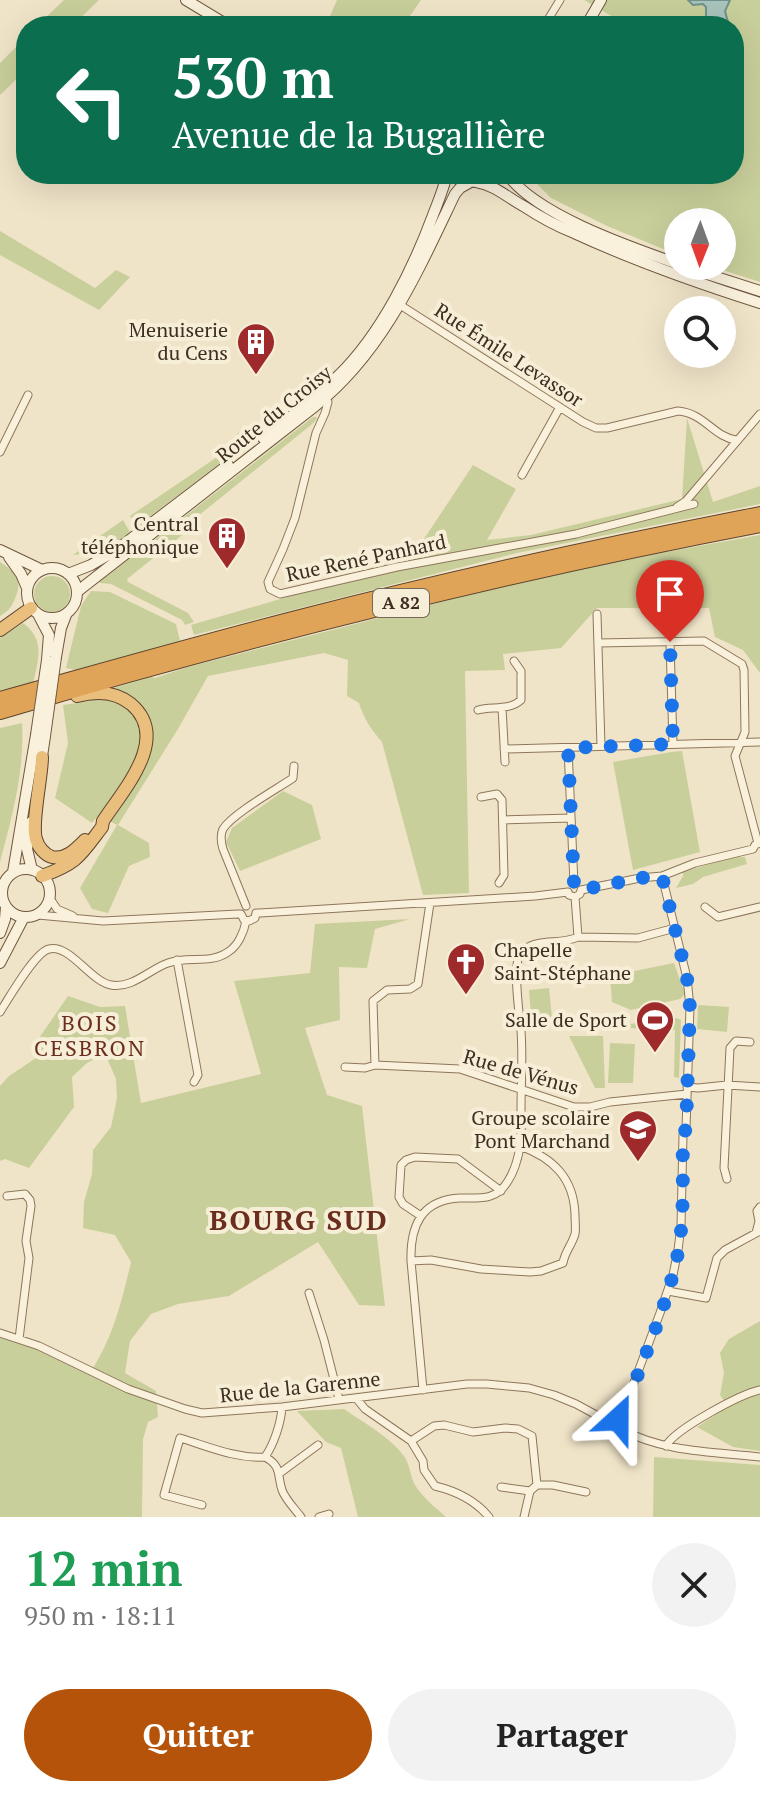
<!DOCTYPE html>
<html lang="fr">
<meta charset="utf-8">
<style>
:root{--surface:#fff;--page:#f2f2f2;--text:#222;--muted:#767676;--accent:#b45309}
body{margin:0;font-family:"PT Serif",serif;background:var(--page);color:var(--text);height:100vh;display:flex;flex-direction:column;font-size:30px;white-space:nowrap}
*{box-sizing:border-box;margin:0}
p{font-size:26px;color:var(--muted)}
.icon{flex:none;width:44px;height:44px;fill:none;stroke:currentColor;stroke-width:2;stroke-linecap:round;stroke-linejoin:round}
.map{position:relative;height:1517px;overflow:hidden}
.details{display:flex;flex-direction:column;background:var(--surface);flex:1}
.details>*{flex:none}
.hud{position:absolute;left:16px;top:16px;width:728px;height:168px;border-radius:32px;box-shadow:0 8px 32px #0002;background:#0b6e4f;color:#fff;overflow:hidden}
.needle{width:52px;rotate:181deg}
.controls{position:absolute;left:664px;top:208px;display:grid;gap:16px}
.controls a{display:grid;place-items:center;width:72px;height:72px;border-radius:50%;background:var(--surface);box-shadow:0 8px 32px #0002;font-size:40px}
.pin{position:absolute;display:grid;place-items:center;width:68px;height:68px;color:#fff;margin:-82px -34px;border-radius:50% 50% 50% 0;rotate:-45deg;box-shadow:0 0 8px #0007}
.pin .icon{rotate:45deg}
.me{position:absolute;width:88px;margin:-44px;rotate:24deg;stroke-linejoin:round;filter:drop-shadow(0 0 6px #0008)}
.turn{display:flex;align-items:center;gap:28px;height:168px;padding:0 24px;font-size:36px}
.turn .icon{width:104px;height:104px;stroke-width:2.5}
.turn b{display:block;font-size:56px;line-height:68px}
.round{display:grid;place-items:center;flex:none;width:84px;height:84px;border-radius:42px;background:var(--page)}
.overview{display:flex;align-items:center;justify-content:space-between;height:136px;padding:0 24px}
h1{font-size:48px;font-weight:800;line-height:60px;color:#1e9e55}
.primary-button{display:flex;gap:16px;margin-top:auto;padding:16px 24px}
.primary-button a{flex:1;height:92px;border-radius:48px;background:var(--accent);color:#fff;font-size:32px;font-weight:800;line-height:92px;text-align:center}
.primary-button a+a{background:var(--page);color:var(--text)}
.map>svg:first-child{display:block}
.green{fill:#c9cf9b}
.water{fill:#a9c4bc;stroke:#6f938a;stroke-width:2}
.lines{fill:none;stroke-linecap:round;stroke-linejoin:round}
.minor-casing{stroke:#8d765c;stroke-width:9}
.secondary-casing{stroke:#6f573f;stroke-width:12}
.trunk-casing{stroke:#5b4430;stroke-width:14}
.motorway-casing{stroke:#5b4430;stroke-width:16}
.minor{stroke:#faf1dc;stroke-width:7}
.secondary{stroke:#faf1dc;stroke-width:10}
.trunk{stroke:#eabe7c;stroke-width:12}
.motorway{stroke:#e0a458;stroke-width:14}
.secondary-bridge-casing{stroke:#6f573f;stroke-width:12;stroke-linecap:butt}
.secondary-bridge{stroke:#faf1dc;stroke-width:10}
.route{stroke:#1a73e8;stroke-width:14;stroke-dasharray:0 25.2}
.labels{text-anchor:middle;stroke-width:8;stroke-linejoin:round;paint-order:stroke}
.shield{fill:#f7eed8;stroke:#756857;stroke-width:2}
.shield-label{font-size:18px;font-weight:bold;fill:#3d2e20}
.poi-label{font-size:20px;fill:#3d2e20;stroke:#f7eed8;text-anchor:end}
.street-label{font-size:20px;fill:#3d2e20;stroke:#f7eed8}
.neighbourhood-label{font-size:22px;letter-spacing:2px;fill:#6b2e1e;stroke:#f7eed8}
.district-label{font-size:28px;font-weight:bold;letter-spacing:2px;fill:#6b2e1e;stroke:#f7eed8}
</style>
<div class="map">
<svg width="760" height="1517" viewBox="0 0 760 1517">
<rect width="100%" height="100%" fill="#f0e4c8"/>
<!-- green -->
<path class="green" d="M64 0H99L72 26H37Z
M337 0H421L403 26H334L327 23Z
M584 0H760V282L710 266H722V222H678V255L607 226 551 198 527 174H734V26H610L615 18Z
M26 37V70L0 95V63Z
M0 231 95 288 116 270 130 277 99 310 0 255Z
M313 417H316L317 419 311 425 193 520 186 532 127 579 128 582 188 613 194 622 185 625 182 620 111 584 100 583 99 581 153 541Z
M687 418 713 502 760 486V504L517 553 194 635 191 625 294 595 404 569 473 465 516 489 487 540 531 535 682 499Z
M239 432 240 444 238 450 137 526 130 516 226 451Z
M123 520 130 532 103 552 73 555Z
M760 535V673L743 650 715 637 709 608H597L561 648 503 654 505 670 465 671 469 893 423 895 382 742C371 729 364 719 359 703L347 696 348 660 324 653 208 676 178 729 118 825 149 843 150 857 129 866 108 913 92 909 80 888 117 825 99 815 92 823 55 798 68 743 63 705 90 701 114 688 151 677 155 678 188 667 495 588 643 556Z
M0 562C18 573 23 582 14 601 10 609 7 612 0 616Z
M34 594a18 18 0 1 1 36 0a18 18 0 1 1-36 0Z
M91 591 110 592 176 624 180 641 84 672 66 668 81 606Z
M23 623C46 640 38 660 33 684L0 692V638Z
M22 723C25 770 12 817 0 862V728Z
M682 751 700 852 633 870 613 762 671 752Z
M283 791 312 805 321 839 240 871 226 842 232 828Z
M733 857H745L747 864 703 877 693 884 676 888 683 876V872Z
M410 919 375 929 367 968 339 967 340 1020 305 1028 327 1095 362 1106 385 1306 359 1305 318 1242 229 1296 178 1304 151 1314 130 1341 125 1373 156 1391 158 1417 148 1422 143 1439 142 1517H0V1336L19 1340 89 1374C112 1341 122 1301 131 1262L115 1235 83 1228 84 1202 92 1174 93 1150 111 1127 117 1098 116 1079 105 1054 87 1063 72 1077 74 1107 29 1168 5 1159 0 1161V1086L9 1076 36 1058 37 1041 68 996 100 1007 125 1006 141 1103 261 1074 234 981 310 973 315 924Z
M674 963 685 994 680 999 631 1010 612 1002 610 976Z
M549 988 553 1027 532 1029 529 990Z
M699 1005 729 1007 727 1032 697 1029 698 1006Z
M676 1018 681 1020 679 1078 674 1077 675 1030 629 1028V1024Z
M569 1036H603L605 1088H595Z
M610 1043 635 1044 633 1083H608Z
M760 1321V1451L733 1447 697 1427 728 1407 720 1395 724 1373 720 1353 729 1339Z
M344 1409C364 1423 389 1436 404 1456 410 1464 410 1476 415 1485 423 1498 435 1507 446 1517H358L341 1448 326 1442 297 1411Z
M654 1457 760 1465V1517H653Z"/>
<!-- water -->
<path class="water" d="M688 0H730L725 11 729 26H706V7L703 4 693 5Z"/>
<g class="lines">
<!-- minor casing -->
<g class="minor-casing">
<path id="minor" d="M544 26 560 0
M397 303 583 422 596 428H607L678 411C704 413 714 437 736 440
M323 395 328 402 325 413 316 433 295 518 283 549 268 582 270 589 280 594 397 567 576 534 694 504
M0 452 28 395
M522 475 560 407
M677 507 686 501 760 414
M597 614 601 746
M670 642 673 744
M598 643 704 641 742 664 744 670 745 732 735 756 758 843
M502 708 505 762
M478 710C492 706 509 711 521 700V671L514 661
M568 748 574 884
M504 749 760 742
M481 797 497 794 502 800 504 875 499 883
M503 820 571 818
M49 897 57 909 73 916
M246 906 223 849C221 842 220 835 223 829 232 814 277 789 293 778L294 766
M705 907 718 917 760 907
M38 915 103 921 238 914H241L244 920 249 921 255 918 256 913H260L535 896 568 892 569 895 575 897 580 894 581 890 640 878 662 876 695 863 753 849 755 845 760 843
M578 937 638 938 675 928
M177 960 198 1075 194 1082
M0 1012C9 998 35 952 49 949 70 944 90 981 111 985 132 989 150 969 168 963 188 955 209 965 228 952 238 946 244 932 246 921
M375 1065 373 1001 387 990 410 989 418 984 430 903
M345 1067 365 1068 375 1065 460 1069 574 1107H590L610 1102 687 1094
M687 1087 698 1088 727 1085 760 1087
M727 1179 724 1168 730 1048 736 1041 750 1042
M7 1196 25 1194 30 1200 31 1206 26 1241 29 1258 19 1339
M421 1216 403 1204 399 1197 401 1165 406 1160 415 1157 458 1159 501 1191
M756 1233 759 1221 757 1211 760 1207
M411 1261 431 1260 481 1269 530 1272 541 1271 563 1263C565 1251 572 1245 575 1234 576 1229 575 1221 575 1215 574 1178 553 1158 520 1146
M668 1291 706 1298 717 1258 725 1250 760 1231
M309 1293 324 1340 339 1399
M0 1333 39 1346 128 1389 185 1409 202 1413 282 1407 467 1384H487L529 1388 554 1395 576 1404 611 1423 612 1428 615 1431 621 1429C662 1452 714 1452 760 1457
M423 1390 411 1261C410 1226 421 1200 460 1198 480 1198 496 1201 508 1181 514 1172 518 1158 520 1147 522 1135 521 1122 521 1110 521 1084 523 1057 521 1031 519 1012 514 977 518 959 520 954 521 952 525 949 540 938 561 945 578 937L575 897
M356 1398 365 1409 411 1441 423 1461 424 1470 435 1486C456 1491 475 1500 489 1517
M620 1420 660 1313 673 1275 678 1250 681 1226 683 1135 686 1129 690 1007 687 978 662 876
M411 1441 434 1426 444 1425 473 1432 505 1428 518 1429 532 1436 537 1485 530 1491 524 1517
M666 1446C675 1429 741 1394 760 1390
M265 1457C282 1466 277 1475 282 1490 285 1499 295 1509 301 1517
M280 1473 318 1445
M537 1485H553L586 1492
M501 1487 530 1491
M202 1505 164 1495 180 1438C207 1446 236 1459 265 1457 274 1444 281 1423 282 1407
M319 1517 329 1514"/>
</g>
<!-- secondary casing -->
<g class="secondary-casing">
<path id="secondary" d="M186 0 229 26
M586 26 601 0
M450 174C463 185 477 184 491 174
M507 174C536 215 630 247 678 264
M476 182C495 185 508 198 525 207 540 217 557 226 574 233 635 261 697 283 760 303
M682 266 760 291
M263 438C289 418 316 399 339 375 381 334 413 269 433 215 438 202 444 188 447 174
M0 550 42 570
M9 557 21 574 27 588
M27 593a25 25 0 1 1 50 0a25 25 0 1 1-50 0Z
M68 574 91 565 115 551 228 465
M78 591 314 407C383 353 418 271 455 194L460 188 469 183
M39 616 49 635 47 660
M56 657 61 628 66 615
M41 763 45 736
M31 822 27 849 32 870
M2 893a24 24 0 1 1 48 0a24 24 0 1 1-48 0Z
M13 872 36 735
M0 933 5 919 6 907
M0 963 24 917"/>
</g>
<!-- trunk casing -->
<g class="trunk-casing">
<path id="trunk" d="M0 630 31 608
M42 757C42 777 31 824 36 839 38 847 45 855 52 857 66 860 76 849 85 840
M42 876C78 863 80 856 102 827L103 821C124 789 171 738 131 704 115 691 96 691 77 696"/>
</g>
<!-- motorway casing -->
<g class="motorway-casing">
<path id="motorway" d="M0 699C101 671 202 642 304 616 455 577 607 544 760 514
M0 712C250 638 503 574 760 525"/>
</g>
<!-- minor -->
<use href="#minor" class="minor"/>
<!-- secondary -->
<use href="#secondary" class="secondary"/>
<!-- trunk -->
<use href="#trunk" class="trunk"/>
<!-- motorway -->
<use href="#motorway" class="motorway"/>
<!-- secondary-bridge casing -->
<g class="secondary-bridge-casing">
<path id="secondary-bridge" d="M36 735 47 660
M45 736 56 657"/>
</g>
<!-- secondary-bridge -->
<use href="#secondary-bridge" class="secondary-bridge"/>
</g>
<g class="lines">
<!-- route -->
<path class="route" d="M618 1419 620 1420 624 1411C643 1359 667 1307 678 1253 685 1214 682 1174 683 1135L686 1129 690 1007 687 978 662 876 640 878 581 890 578 885 574 884 568 748 673 744 670 642"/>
</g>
<!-- icons -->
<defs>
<g id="building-pin" transform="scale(2)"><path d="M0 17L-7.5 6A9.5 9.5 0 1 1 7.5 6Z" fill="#9e2a2b" stroke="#f7eed8"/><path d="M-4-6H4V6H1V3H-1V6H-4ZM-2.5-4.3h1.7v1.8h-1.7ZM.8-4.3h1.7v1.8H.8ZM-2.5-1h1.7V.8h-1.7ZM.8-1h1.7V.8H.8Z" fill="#fff"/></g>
<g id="church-pin" transform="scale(2)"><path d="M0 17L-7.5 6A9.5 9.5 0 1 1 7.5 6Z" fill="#9e2a2b" stroke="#f7eed8"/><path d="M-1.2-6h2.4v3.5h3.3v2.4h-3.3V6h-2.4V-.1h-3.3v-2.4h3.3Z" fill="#fff"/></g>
<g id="stadium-pin" transform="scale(2)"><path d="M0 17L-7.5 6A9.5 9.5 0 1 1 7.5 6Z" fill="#9e2a2b" stroke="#f7eed8"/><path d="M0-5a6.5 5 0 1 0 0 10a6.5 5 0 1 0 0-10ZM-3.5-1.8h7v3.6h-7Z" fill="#fff"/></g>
<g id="school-pin" transform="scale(2)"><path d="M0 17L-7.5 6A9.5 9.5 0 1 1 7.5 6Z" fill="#9e2a2b" stroke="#f7eed8"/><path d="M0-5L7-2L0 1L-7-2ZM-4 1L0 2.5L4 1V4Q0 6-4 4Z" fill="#fff"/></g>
</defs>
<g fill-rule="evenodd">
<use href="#building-pin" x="256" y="342"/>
<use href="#building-pin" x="227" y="536"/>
<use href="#church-pin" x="466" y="962"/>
<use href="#stadium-pin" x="655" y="1020"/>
<use href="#school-pin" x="638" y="1129"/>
</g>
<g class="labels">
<!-- shield labels -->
<rect class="shield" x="373" y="589" width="56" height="28" rx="6"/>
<g class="shield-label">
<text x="401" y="609">A 82</text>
</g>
<!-- poi labels -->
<g class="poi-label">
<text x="228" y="337">Menuiserie<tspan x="228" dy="23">du Cens</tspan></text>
<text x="199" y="531">Central<tspan x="199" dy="23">téléphonique</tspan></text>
<text x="494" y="957" text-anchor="start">Chapelle<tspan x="494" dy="23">Saint-Stéphane</tspan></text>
<text x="627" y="1027">Salle de Sport</text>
<text x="610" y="1125">Groupe scolaire<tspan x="610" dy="23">Pont Marchand</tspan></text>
</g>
<!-- street labels -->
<g class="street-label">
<text transform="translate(509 355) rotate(33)" y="7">Rue Émile Levassor</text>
<text transform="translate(274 414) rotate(-39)" y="7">Route du Croisy</text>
<text transform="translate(366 558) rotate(-12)" y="7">Rue René Panhard</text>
<text transform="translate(521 1072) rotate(16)" y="7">Rue de Vénus</text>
<text transform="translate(300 1387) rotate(-6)" y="7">Rue de la Garenne</text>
</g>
<!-- neighbourhood labels -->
<g class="neighbourhood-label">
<text x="90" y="1031">BOIS<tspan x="90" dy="25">CESBRON</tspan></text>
</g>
<!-- district labels -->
<g class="district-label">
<text x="299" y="1230">BOURG SUD</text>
</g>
</g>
</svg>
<div class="controls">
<a><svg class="needle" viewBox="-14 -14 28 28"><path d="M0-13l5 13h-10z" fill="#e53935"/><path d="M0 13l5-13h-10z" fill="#767676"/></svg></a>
<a><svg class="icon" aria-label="search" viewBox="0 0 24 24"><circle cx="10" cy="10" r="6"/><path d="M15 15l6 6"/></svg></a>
</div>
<div class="pin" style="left:670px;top:642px;background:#d93025"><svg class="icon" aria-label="arrive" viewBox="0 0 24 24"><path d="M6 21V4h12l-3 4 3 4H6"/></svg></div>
<svg class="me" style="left:618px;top:1419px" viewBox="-20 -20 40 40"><path d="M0-17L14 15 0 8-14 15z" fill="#1a73e8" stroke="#fff" stroke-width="4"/></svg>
<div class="hud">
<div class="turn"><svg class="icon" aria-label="left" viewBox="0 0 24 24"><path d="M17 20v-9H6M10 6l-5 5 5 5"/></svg><div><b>530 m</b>Avenue de la Bugallière</div></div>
</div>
</div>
<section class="details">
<div class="overview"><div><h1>12 min</h1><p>950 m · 18:11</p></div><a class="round"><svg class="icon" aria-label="close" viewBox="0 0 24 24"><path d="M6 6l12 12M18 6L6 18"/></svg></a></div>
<div class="primary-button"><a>Quitter</a><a>Partager</a></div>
</section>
